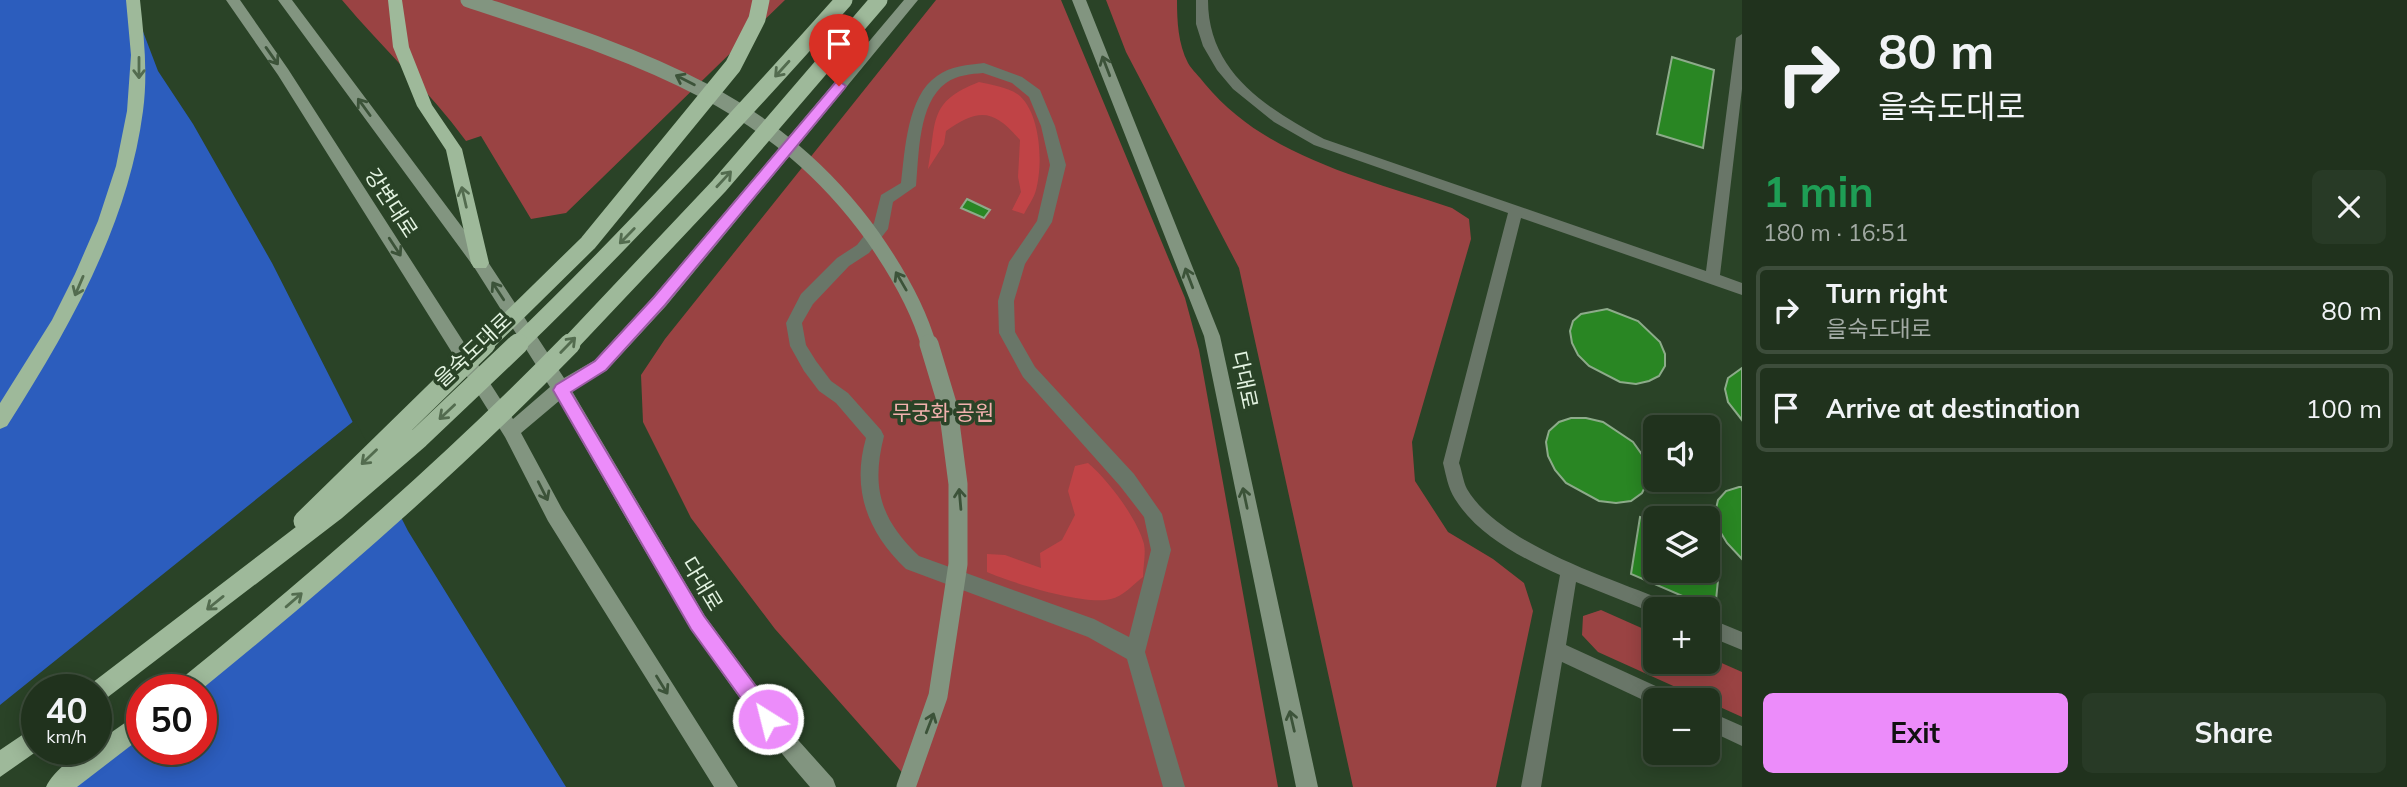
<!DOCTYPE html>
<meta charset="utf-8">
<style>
:root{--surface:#20321d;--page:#283a26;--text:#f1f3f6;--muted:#a2aaa4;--line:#3d4d3b;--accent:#ec8cfa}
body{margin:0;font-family:Mulish,"Noto Sans KR",sans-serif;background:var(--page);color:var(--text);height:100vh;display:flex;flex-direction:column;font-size:26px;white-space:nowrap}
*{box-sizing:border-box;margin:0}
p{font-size:23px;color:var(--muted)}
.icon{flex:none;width:38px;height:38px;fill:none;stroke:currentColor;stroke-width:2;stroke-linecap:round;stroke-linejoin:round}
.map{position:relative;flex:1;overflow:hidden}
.sheet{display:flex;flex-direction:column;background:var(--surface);width:665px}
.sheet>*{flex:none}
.hud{background:#20321d;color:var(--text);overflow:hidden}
.buttons{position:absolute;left:1643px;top:415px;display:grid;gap:14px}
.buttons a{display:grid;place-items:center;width:77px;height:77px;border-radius:10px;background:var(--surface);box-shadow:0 4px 18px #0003,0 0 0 2px var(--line);font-size:35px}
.speed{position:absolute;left:21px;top:674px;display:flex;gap:14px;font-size:35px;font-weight:700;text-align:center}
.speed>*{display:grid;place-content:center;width:91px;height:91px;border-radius:50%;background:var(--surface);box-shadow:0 4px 18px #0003,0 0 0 2px var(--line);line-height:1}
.speed small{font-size:18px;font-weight:400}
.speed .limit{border:10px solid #d22;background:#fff;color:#111}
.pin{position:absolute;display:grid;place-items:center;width:60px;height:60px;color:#fff;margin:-72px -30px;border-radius:50% 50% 50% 0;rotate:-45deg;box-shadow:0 0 7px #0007}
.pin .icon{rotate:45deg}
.me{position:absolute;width:77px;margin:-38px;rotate:324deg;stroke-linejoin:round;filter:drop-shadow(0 0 5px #0008)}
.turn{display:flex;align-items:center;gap:24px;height:147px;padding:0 21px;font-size:32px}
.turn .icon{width:91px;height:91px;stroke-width:2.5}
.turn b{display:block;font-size:49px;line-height:60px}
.round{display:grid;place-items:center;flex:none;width:74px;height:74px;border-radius:10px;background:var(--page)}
.summary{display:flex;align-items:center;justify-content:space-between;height:119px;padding:0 21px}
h1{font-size:42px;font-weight:700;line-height:52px;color:#1e9e55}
.cta{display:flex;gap:14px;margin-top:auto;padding:14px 21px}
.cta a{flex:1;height:80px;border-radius:10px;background:var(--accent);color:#111;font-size:28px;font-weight:700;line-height:80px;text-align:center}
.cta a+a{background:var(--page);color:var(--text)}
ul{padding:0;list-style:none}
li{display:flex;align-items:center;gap:21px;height:88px;margin:0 14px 10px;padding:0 7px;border:4px solid var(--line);border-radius:10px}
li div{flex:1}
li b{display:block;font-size:26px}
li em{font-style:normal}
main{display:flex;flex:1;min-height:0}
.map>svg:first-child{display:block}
.green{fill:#9a4343}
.forest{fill:#c04346}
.water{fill:#2c5dbd;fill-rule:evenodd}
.pier{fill:#2a4327;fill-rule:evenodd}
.building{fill:#298623;stroke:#8dab8a;stroke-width:2}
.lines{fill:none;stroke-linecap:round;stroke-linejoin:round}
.service{fill:#697668;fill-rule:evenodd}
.pedestrian{fill:#697668;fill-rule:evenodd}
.secondary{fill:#829580;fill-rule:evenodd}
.trunk{fill:#9eb99a;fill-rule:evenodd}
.secondary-bridge-far1{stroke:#829580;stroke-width:15}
.secondary-bridge{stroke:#829580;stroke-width:19}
.trunk-bridge-far1{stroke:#9eb99a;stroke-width:17}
.trunk-bridge{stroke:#9eb99a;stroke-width:21}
.oneway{stroke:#3c5339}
.oneway2{stroke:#536c4f}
.route{fill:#ec8cfa;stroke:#995ba2;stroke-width:2}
.labels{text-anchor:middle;stroke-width:7;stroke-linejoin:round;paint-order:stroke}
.street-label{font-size:21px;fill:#e3f3e1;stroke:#2a4327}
.park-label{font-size:21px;fill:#f2b1ae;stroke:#2a4327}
</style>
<main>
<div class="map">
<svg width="1742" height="787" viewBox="0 0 1742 787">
<rect width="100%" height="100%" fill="#2a4327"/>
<!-- green -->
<path class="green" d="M342 0H785L566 213 531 219 481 136 466 141C429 90 382 48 342 0Z
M936 0H1061L1185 298 1199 350 1278 787H915L775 629 691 518 643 422 641 375 665 339Z
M1106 0H1177C1177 21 1178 44 1188 63 1192 70 1200 77 1205 84 1265 157 1366 179 1452 208L1469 219 1471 239 1412 442 1415 481 1448 532 1493 559 1524 583 1533 611 1496 787H1353L1239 268 1126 52Z
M1601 610 1655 634 1656 662H1708V657L1742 672V717L1598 652 1582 635 1583 616Z"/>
<!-- forest -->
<path class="forest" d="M979 82C992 85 1009 87 1020 96 1041 116 1043 164 1036 190 1034 198 1028 206 1024 214L1012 210 1021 192 1018 177 1020 140C994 110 980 107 946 131L944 144 928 169C937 122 927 102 979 82Z
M1088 463C1108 480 1137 518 1144 544 1146 554 1143 567 1143 577 1134 584 1122 597 1111 599 1086 606 1012 583 987 572V554L1005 555 1041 568 1040 553 1062 540 1075 515 1068 491 1075 466Z"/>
<!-- water -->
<path class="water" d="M0 0H131L158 71 193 124 272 263 408 531 566 787H0ZM37 690H96V749H37ZM142 690H201V749H142Z"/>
<!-- pier -->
<path class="pier" d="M355 420 402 512 193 689 142 690V730L70 787H0V705ZM37 690H96V749H37Z"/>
<!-- building -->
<path class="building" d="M1672 57 1714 70 1703 148 1657 134Z
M967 199 990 210 984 218 961 208Z
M1607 309 1638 321 1660 342 1665 354V366L1659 376 1649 381 1636 384 1620 382 1589 366 1578 355 1572 343 1570 331 1573 321 1581 314Z
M1742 368V420L1728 402 1725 389 1728 378Z
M1571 418H1586L1603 422 1633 442 1643 456 1648 470 1647 483 1642 493 1631 501 1616 503 1599 501 1566 483 1555 470 1548 456 1546 442 1549 431 1559 422Z
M1739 487H1742V559L1727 543 1718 528 1715 513 1718 500 1726 491Z
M1640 517 1656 523V570H1708V545L1721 550 1715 610 1631 574Z"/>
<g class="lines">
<!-- service -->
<path class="service" d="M1196 0H1208C1208 72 1266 108 1324 139L1706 271 1736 38 1742 34V89L1720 275 1742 283V295L1521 218 1459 463C1462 471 1463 481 1467 489 1500 545 1613 579 1671 603L1674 609H1656V614L1576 582 1566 645 1671 693 1673 700H1656V706L1562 662 1541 787H1521L1560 575C1522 558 1478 536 1455 499 1448 488 1446 475 1443 463L1508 213 1314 145 1274 122 1233 89 1217 70 1203 46 1196 24Z
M1708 618 1742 632V650L1708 636Z
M1708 711 1742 726V746L1708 730Z"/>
<!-- pedestrian -->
<path class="pedestrian" d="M984 63 1022 77 1040 90 1055 126 1066 165 1052 222 1025 264 1014 301 1015 332 1035 367 1134 474 1162 514 1171 550 1145 652 1185 787H1163L1127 659 1088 637 906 569C868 533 851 490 866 438L836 403 819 391 804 371 790 346 786 323 801 294 837 258 857 245 874 223 881 195 901 183C905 151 907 96 937 76 950 66 968 65 984 63ZM983 73 1012 83 1029 97 1041 126 1050 165 1037 221 1009 262 998 301 999 333 1023 377 1120 486 1144 517 1151 550 1129 637 1094 619 919 556C880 519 871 487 884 436L881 430 848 393 831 381 816 361 806 345 802 323 813 304 849 266 869 253 888 229 893 202 916 186C919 155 918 103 946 83 957 75 971 74 983 73Z"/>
<!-- secondary -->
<path class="secondary" d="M226 0H240L288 69 513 419 550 387 474 267 278 0H292L486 259 564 378 595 360 654 296 904 0H918L666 306 607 370 572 391 705 616 790 731 833 779 836 787H810C708 671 636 535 559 401L521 433 562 509 738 787H714L548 521 505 437 278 75Z
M1072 0H1086L1220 336 1318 787H1296L1204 336Z"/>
<!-- trunk -->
<path class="trunk" d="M126 0H140C144 37 148 74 143 111 128 226 68 330 7 426L0 429V403L52 320 75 274 98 221 116 166 127 111 131 55Z
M388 0H402L409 47 432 105 462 149 489 263 486 268H474L471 263 446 150 417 106 393 47Z
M142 711V737L77 787H46C52 772 80 749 96 749V743Z
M37 725V749H40L0 777V750Z"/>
<!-- secondary-bridge-far1 -->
<path class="secondary-bridge-far1" d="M468 0C628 53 770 93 873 237 896 270 918 307 929 346"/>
<!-- secondary-bridge -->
<path class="secondary-bridge" d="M906 787 938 696 958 564V484L948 407 929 344"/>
<!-- trunk-bridge-far1 -->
<path class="trunk-bridge-far1" d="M483 346 588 243 733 66 757 19 761 0
M516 346C631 235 738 119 844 0
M568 346 719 186 879 0"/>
<!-- trunk-bridge -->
<path class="trunk-bridge" d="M304 521 485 344
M184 690C319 581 449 468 570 344
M96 693 334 511 419 438 518 344"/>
</g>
<!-- one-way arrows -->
<defs><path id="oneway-shaft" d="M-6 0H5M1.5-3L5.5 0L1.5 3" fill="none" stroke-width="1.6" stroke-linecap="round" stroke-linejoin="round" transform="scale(1.75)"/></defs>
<g class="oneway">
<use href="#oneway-shaft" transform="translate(272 56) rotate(55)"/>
<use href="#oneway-shaft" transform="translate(1106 66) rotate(-111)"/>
<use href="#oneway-shaft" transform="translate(685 80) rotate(-153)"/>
<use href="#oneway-shaft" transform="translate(364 107) rotate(-126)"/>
<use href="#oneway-shaft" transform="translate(395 247) rotate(57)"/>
<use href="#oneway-shaft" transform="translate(1189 278) rotate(-111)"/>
<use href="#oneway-shaft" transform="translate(901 281) rotate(-120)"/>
<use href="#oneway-shaft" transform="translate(498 291) rotate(-123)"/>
<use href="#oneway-shaft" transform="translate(543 491) rotate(63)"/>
<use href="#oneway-shaft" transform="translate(1245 498) rotate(-102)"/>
<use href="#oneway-shaft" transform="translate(960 499) rotate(-95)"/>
<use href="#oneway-shaft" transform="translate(662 685) rotate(58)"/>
<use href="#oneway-shaft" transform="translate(1292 721) rotate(-103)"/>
<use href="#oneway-shaft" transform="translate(930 723) rotate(-69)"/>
</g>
<g class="oneway2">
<use href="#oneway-shaft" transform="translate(139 68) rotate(90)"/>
<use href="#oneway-shaft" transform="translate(782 69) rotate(132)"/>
<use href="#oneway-shaft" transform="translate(724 179) rotate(-47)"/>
<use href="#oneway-shaft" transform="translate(464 197) rotate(-103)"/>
<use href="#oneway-shaft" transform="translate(627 236) rotate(134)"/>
<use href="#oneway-shaft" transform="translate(79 286) rotate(113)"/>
<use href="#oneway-shaft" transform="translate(568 345) rotate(-46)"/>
<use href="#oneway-shaft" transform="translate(447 412) rotate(137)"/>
<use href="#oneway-shaft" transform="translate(369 457) rotate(136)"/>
<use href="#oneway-shaft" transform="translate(294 600) rotate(-41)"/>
<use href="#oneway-shaft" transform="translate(215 603) rotate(141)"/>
</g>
<!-- route -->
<path class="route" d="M839 81 846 86 844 89 665 305 606 370 571 392 704 616 775 712 778 719 775 726 768 729 761 726 691 629 553 390 556 385 595 361 654 297 835 83Z"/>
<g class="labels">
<!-- street labels -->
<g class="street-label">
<text transform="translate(391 203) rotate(57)" y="7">강변대로</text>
<text transform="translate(473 350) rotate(-43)" y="7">을숙도대로</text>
<text transform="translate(1244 380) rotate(78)" y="7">다대로</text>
<text transform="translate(702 584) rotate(59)" y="7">다대로</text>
</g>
<!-- park labels -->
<g class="park-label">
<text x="943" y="420">무궁화 공원</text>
</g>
</g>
</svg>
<div class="buttons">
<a><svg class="icon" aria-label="sound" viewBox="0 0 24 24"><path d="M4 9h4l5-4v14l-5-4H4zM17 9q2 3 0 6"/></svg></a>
<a><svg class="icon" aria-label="layers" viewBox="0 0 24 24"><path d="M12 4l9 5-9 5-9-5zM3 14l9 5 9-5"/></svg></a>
<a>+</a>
<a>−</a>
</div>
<div class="speed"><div>40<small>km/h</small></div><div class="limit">50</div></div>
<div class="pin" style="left:839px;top:86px;background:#d93025"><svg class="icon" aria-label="arrive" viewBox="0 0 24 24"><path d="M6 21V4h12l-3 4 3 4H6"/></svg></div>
<svg class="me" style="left:768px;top:719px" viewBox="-20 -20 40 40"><circle r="17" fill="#ec8cfa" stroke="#fff" stroke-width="3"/><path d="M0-11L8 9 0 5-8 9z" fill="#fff"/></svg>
</div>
<section class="sheet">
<div class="hud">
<div class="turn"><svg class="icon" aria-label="right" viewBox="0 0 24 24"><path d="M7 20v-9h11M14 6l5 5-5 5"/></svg><div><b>80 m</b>을숙도대로</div></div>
</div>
<div class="summary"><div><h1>1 min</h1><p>180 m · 16:51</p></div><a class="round"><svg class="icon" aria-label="close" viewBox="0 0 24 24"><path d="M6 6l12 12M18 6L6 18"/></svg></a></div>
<ul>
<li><svg class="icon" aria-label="right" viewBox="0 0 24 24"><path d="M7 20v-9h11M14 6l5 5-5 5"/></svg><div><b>Turn right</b><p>을숙도대로</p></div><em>80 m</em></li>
<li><svg class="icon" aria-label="arrive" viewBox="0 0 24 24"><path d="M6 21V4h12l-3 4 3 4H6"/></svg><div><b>Arrive at destination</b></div><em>100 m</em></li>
</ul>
<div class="cta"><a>Exit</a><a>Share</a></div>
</section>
</main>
